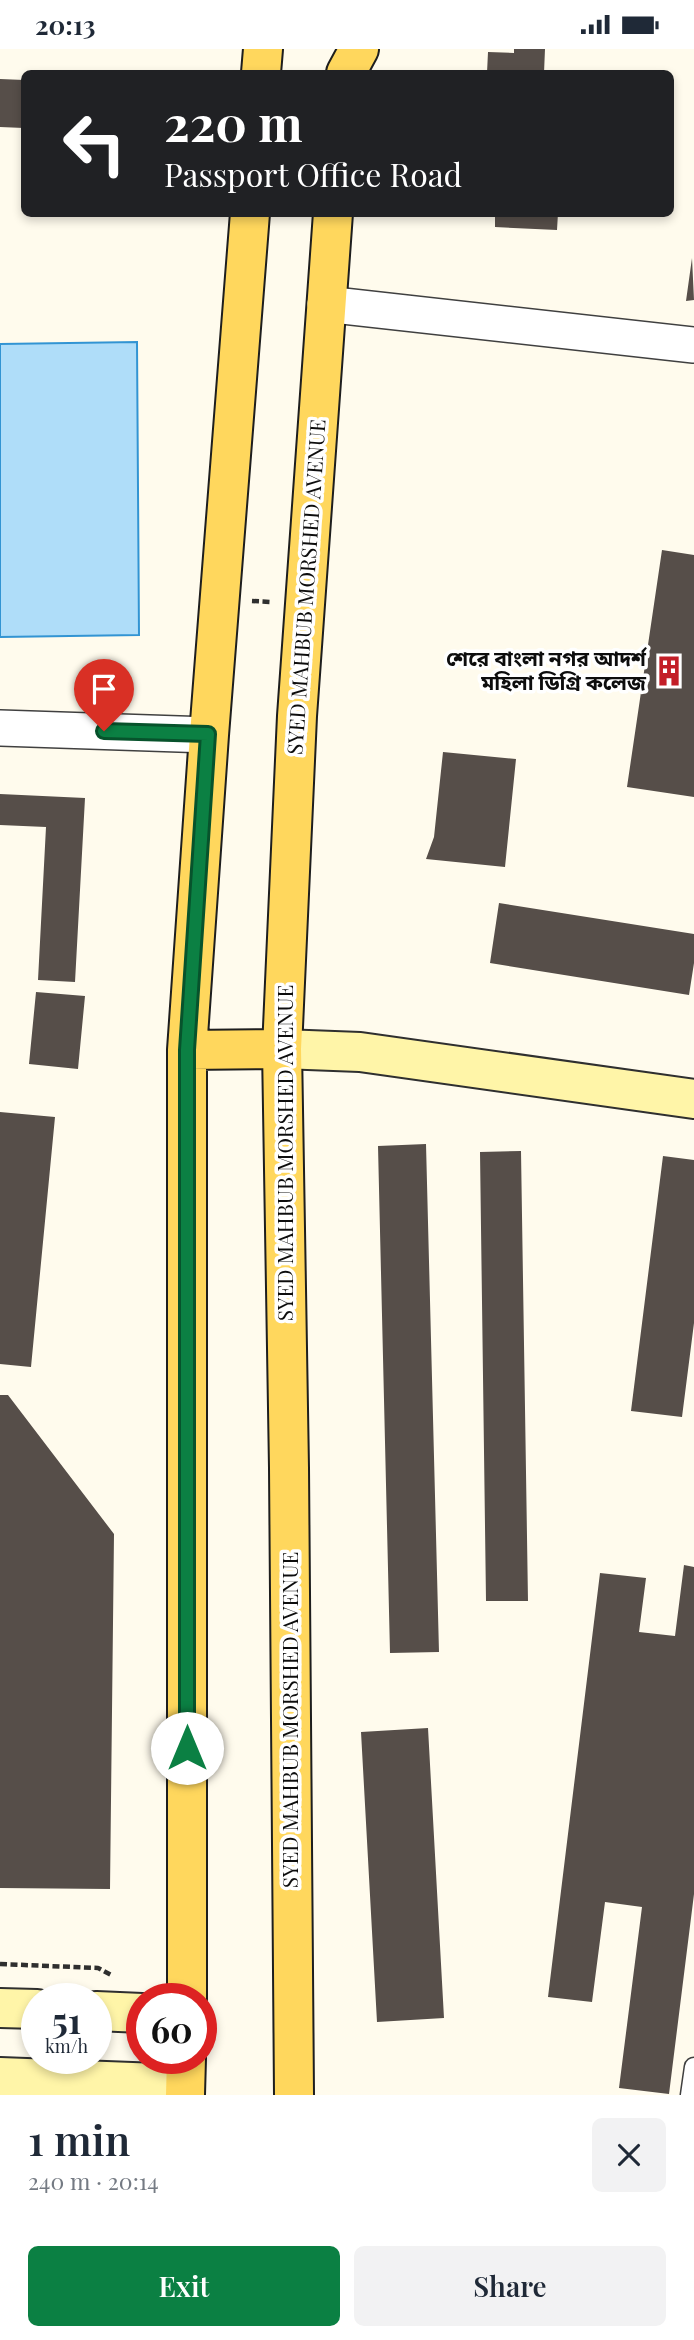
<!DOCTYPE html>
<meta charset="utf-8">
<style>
:root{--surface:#fff;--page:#f2f2f3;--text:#1f2937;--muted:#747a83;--accent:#0b8043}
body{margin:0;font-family:"Playfair Display","Noto Sans Bengali",serif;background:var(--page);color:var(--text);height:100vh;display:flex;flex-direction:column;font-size:26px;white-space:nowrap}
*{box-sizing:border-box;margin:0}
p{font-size:23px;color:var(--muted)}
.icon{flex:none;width:38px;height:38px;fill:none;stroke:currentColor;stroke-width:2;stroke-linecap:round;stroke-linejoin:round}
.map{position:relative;height:2046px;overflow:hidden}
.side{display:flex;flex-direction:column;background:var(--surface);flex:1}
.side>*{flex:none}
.guide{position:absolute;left:21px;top:21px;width:653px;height:147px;border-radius:10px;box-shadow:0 4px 10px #0003;background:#202124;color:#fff;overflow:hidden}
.speed{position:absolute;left:21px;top:1934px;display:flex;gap:14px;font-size:35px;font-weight:700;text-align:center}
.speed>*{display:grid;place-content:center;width:91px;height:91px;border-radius:50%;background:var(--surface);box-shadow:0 4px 10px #0003;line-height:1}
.speed small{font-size:18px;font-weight:400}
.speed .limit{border:10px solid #d22;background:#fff;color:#111}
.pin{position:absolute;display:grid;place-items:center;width:60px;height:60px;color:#fff;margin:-72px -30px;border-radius:50% 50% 50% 0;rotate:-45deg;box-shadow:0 0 7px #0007}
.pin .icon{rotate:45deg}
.me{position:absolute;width:77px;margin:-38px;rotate:0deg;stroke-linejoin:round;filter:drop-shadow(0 0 5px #0008)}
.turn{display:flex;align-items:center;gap:24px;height:147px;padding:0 28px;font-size:32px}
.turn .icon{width:91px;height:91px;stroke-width:2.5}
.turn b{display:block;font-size:49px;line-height:60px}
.round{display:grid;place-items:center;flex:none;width:74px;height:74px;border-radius:10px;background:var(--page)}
.headline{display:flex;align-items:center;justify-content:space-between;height:119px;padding:0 28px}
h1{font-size:42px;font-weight:600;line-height:52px}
.action{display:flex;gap:14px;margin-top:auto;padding:14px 28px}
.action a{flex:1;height:80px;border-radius:10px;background:var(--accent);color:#fff;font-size:28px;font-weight:600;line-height:80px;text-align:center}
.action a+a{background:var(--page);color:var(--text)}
.status{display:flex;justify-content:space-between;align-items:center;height:49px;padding:0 35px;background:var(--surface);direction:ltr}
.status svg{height:19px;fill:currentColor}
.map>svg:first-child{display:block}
.water{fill:#afddf9;stroke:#3294d3;stroke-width:2}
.building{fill:#564e49}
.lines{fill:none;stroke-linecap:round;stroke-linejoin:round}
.lane-casing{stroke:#404040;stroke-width:21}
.street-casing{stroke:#404040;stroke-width:38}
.secondary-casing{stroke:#2f2f2f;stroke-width:42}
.primary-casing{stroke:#1e1e1e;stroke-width:42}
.path{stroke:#2f2f2f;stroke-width:4.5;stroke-dasharray:7 3.5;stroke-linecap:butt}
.lane{stroke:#fff;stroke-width:18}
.street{stroke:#fff;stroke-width:35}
.secondary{stroke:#fff5a8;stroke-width:38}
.primary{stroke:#ffd75d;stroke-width:38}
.route-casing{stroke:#07532c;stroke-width:18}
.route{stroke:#0b8043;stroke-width:12}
.labels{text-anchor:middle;stroke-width:7;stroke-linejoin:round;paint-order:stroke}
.street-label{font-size:21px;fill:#0d0d0d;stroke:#fff}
.poi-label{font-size:21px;font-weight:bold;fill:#0d0d0d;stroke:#fff;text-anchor:end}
</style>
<div class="status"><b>20:13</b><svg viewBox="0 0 49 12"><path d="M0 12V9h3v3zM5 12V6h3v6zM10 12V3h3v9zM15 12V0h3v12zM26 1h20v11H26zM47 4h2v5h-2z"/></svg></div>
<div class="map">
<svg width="694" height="2046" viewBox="0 0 694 2046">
<rect width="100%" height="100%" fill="#fffbed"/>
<!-- water -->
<path class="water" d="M137 293 139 586 0 588V295Z"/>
<!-- building -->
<path class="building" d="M514 0H545L544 24H487L488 3 514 4Z
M0 30 24 31V79L0 78Z
M495 164H558L557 181 495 178Z
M692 209 694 251 686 252Z
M662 501 694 506V748L627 738Z
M443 703 516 710 505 818 426 810 434 788Z
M0 745 85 749 75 933 38 931 46 778 0 776Z
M499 854 694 885V914L689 946 490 914Z
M36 943 85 947 78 1020 29 1015Z
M0 1063 55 1068 31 1318 0 1315Z
M426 1095 439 1603 390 1604 378 1097Z
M521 1102 528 1552H486L480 1103Z
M663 1107 694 1111V1274L682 1368 631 1362Z
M0 1346H8L114 1485 110 1840 0 1839Z
M684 1516 694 1518V1845L669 2045 619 2039 642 1858 605 1853 592 1953 548 1948 600 1524 646 1529 639 1583 675 1587Z
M428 1679 444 1969 377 1973 361 1683Z"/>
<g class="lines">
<!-- lane casing -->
<g class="lane-casing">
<path id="lane" d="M690 2046 694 2018"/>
</g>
<!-- street casing -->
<g class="street-casing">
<path id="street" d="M325 255 694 296
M0 679 209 686"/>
</g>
<!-- secondary casing -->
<g class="secondary-casing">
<path id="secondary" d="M282 1000 360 1003 694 1050
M0 1959 37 1960
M96 1962 142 1964
M0 2028 185 2035"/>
</g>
<!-- primary casing -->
<g class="primary-casing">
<path id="primary" d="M261 24 263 0
M346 24 359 0
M187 1001 282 1000
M187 1950V1001L209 686 250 164
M185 2046 186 2009
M294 2046 289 1419 282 1000 297 667 333 164"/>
</g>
<!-- path -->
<path class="path" d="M252 552 271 553
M0 1915 98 1919 113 1927"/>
<!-- lane -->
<use href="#lane" class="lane"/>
<!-- street -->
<use href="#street" class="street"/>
<!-- secondary -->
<use href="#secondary" class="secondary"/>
<!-- primary -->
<use href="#primary" class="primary"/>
</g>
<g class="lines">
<!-- route casing -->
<g class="route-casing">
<path id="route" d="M104 682 208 685 187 1001V1699"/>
</g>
<!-- route -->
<use href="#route" class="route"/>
</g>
<!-- icons -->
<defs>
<g id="building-bare" transform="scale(2.415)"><path d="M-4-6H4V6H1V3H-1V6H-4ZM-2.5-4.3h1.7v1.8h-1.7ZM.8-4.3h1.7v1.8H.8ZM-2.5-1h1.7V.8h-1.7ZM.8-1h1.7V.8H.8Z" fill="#c31e27" stroke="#fff" stroke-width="2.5" paint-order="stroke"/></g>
</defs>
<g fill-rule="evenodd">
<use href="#building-bare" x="669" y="622"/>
</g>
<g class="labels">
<!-- street labels -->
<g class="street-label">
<text transform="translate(307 538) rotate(-86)" y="7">SYED MAHBUB MORSHED AVENUE</text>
<text transform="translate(286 1104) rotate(-90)" y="7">SYED MAHBUB MORSHED AVENUE</text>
<text transform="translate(291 1671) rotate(-90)" y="7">SYED MAHBUB MORSHED AVENUE</text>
</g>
<!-- poi labels -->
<g class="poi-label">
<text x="646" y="617">শেরে বাংলা নগর আদর্শ<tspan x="646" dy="24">মহিলা ডিগ্রি কলেজ</tspan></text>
</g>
</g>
</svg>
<div class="speed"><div>51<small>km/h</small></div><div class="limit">60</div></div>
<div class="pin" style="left:104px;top:682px;background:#d93025"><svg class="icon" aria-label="arrive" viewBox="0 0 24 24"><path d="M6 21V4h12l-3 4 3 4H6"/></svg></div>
<svg class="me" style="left:187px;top:1699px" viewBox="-20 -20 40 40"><circle r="19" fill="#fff"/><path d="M0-13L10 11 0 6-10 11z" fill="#0b8043"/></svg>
<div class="guide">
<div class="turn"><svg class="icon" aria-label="left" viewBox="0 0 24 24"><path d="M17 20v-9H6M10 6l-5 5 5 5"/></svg><div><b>220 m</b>Passport Office Road</div></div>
</div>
</div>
<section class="side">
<div class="headline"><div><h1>1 min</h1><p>240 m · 20:14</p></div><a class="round"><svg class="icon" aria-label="close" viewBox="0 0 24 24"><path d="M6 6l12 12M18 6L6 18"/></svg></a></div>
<div class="action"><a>Exit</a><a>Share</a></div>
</section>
